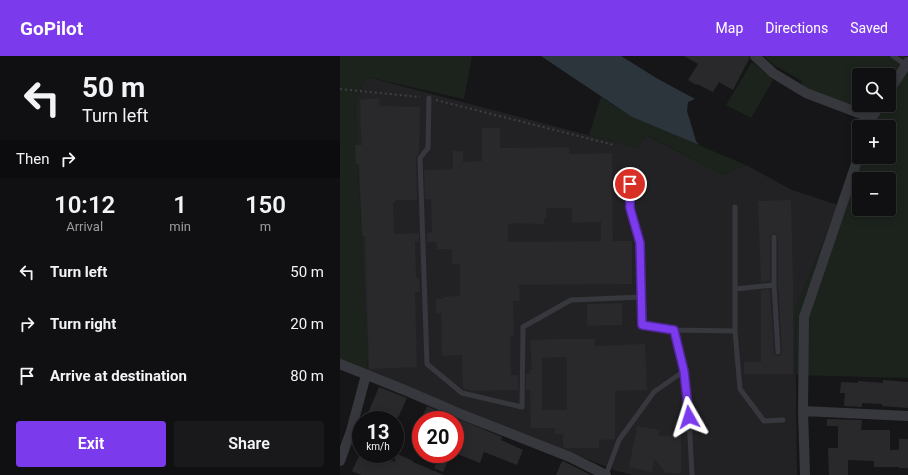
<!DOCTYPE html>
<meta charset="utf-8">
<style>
:root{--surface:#101012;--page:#19191b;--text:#f1f3f6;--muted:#9c9d9f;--line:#303032;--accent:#7c3aed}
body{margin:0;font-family:Roboto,sans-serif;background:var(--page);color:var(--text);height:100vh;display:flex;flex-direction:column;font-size:15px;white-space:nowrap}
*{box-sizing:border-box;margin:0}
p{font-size:13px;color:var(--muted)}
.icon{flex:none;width:22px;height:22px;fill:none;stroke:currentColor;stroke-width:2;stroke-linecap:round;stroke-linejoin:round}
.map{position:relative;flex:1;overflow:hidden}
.details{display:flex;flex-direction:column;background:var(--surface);width:340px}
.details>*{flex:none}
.banner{background:#101012;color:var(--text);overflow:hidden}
.fabs{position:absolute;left:512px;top:12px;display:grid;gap:8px}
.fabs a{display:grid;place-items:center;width:44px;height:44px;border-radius:4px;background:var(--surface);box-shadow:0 2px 10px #0003,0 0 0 1px var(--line);font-size:20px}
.speed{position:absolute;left:12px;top:355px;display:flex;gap:8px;font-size:20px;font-weight:700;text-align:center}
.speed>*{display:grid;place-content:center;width:52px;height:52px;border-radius:50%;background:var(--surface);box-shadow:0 2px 10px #0003,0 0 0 1px var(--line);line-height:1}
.speed small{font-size:10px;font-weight:400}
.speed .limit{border:6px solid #d22;background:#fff;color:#111}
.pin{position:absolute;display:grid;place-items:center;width:34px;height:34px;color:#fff;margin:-17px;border:2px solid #fff;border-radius:50%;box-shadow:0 1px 4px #0007}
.me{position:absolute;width:44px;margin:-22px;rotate:354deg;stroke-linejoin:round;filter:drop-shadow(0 0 3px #0008)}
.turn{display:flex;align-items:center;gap:14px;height:84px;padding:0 16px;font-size:18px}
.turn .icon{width:52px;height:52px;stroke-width:2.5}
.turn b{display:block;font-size:28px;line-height:34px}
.then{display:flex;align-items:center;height:38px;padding:0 16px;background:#0003;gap:8px;font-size:15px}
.eta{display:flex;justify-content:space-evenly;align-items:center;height:68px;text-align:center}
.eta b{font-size:24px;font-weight:600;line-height:28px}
.button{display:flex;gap:8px;margin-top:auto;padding:8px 16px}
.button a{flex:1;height:46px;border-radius:4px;background:var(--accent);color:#fff;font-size:16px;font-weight:600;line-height:46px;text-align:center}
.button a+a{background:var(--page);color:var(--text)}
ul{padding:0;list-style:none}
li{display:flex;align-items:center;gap:12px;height:52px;padding:0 16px}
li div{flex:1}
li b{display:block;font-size:15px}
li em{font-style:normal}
header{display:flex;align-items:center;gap:24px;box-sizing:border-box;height:56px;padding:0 20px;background:var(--accent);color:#fff}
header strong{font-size:19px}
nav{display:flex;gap:22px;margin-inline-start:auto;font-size:14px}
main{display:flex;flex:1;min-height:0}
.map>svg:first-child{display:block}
.built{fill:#222225}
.green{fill:#1c231d;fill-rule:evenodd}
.water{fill:#2c353c}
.building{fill:#29292c;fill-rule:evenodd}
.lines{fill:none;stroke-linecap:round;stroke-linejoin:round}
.path{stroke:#3d3f44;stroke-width:2;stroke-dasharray:2 3;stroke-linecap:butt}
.lane{stroke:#37383d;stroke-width:5}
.street{stroke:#37383d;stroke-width:10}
.route-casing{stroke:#51269a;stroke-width:10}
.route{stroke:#7c3aed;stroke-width:7}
</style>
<header>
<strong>GoPilot</strong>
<nav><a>Map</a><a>Directions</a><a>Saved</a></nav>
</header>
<main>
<section class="details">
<div class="banner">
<div class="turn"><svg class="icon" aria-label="left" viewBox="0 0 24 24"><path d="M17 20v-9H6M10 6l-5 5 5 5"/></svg><div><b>50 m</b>Turn left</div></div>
<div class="then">Then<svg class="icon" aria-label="right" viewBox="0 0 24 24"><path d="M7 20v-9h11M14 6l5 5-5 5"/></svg></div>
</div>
<div class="eta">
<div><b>10:12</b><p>Arrival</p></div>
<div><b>1</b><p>min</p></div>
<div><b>150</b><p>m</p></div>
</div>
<ul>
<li><svg class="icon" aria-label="left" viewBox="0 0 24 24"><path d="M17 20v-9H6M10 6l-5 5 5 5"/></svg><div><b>Turn left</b></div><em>50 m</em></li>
<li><svg class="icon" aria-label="right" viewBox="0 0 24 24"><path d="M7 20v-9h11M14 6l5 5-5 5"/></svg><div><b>Turn right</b></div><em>20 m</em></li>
<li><svg class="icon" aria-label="arrive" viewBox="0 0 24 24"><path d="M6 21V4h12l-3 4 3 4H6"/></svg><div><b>Arrive at destination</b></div><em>80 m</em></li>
</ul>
<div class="button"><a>Exit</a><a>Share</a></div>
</section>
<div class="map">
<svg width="568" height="419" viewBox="0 0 568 419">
<rect width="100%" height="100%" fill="#161618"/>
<!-- built -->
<path class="built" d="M27 21 297 92 306 79 383 119 406 109 452 134 498 149 455 255 457 419H292L277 415 28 317 15 45Z"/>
<!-- green -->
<path class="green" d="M0 0H132L124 43 27 21 15 45 28 317 0 304Z
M424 0H565L568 4V322L456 319 455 255 498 149 519 86V101H549V71H524L526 65 459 38 462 25 434 9ZM519 19H549V49H519ZM519 123H549V153H519Z
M412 6 433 24 411 62 386 49Z
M261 41 292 61 406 109 383 119 307 79 297 92 249 79Z"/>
<!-- water -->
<path class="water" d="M201 0H281L318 23 355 43 348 46 347 55 356 85 359 89 292 61Z"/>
<!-- building -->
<path class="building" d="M344 0H409V3L393 34 379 26 373 36 357 28 356 29 348 24 358 8Z
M39 42 40 50 80 51 79 97 76 102 77 144H55L56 146 53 147 54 178 79 177V186H75L76 222H79L80 236H75L77 311 29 313 25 180H22L19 108 16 109 15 89H22L20 61H21L20 44Z
M142 72H160V92L229 91V98L272 97 273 185H292V228L179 229 180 245H173L174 280 170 281 171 319H178V334L132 335 124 333H123L122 299 102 300 101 257H96V243H103V241L120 240V208H112V193H97V186H87V177L92 176 91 143H85L84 114 113 113V95H123V106L142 105ZM206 152H232V167L261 166V185L168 186V169L171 168V167L204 168V162H207Z
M451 144 453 226V318H404V306H421V234L430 233 434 297 435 298 438 300 440 299 442 296 438 229V181L437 179 434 177 432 178 430 181V225L421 226 418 145Z
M282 247V269L247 270V248Z
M215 283H255V290L305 288 307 334 275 335V383L259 384V392H226L223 391V378H215V372H191L190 334H186V318H190V314H192L190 284ZM227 301V354H202V302Z
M543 324 568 326V352L542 350V348L522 347V351L504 350 505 337H500L501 326 518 327V325L543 327Z
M39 331 67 342 58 362 57 361 56 364H25Z
M87 350 162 381 161 384 183 394 177 409 144 396 140 407 115 397V364H89L82 361Z
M487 363 522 364 521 374H550V394H559V383H568V412H559V411H534V405L508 404V419H489L488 392H498V370H487Z
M297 370 320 374 318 380 341 379V417H326L314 403 312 416 289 411Z
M55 397 73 405V406L104 419H21L12 415 20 398H36L55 406Z
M101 398H111L103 416 94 412Z
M222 405 227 407 251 419H216Z"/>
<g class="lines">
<!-- path -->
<path class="path" d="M0 33 80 41
M96 44 274 89"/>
<!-- lane -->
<path class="lane" d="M553 0 566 9
M89 42 88 92 80 102 87 308 122 337 182 351 183 271 231 244 302 241
M290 115V153L300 187 302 269 334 274
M395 151V275
M434 181V229L438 296
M395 233 434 229
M266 419 279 384 314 336 344 315
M352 419 349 361 344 315 334 274 395 275 400 333 424 365 443 364"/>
<!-- street -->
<path class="street" d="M415 0 433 17 466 37 532 62
M549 35 568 6
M529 71 532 62 540 49
M0 308 67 335 123 359 230 401 266 419
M463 355 568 360
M0 405 11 375 26 319
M465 419 463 355 464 261 519 99"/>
</g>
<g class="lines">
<!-- route casing -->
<g class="route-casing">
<path id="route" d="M290 128V152L300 187 302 269 334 274 344 315 349 361"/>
</g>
<!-- route -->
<use href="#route" class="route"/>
</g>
</svg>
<div class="fabs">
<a><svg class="icon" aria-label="search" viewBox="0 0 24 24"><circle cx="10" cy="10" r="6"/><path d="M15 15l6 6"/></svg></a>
<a>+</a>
<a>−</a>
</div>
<div class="speed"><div>13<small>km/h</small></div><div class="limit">20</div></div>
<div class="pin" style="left:290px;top:128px;background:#d93025"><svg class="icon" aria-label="arrive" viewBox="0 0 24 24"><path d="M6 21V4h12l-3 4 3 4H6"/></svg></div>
<svg class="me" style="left:349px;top:361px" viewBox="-20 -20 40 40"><path d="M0-17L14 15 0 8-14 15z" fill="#7c3aed" stroke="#fff" stroke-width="4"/></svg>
</div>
</main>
